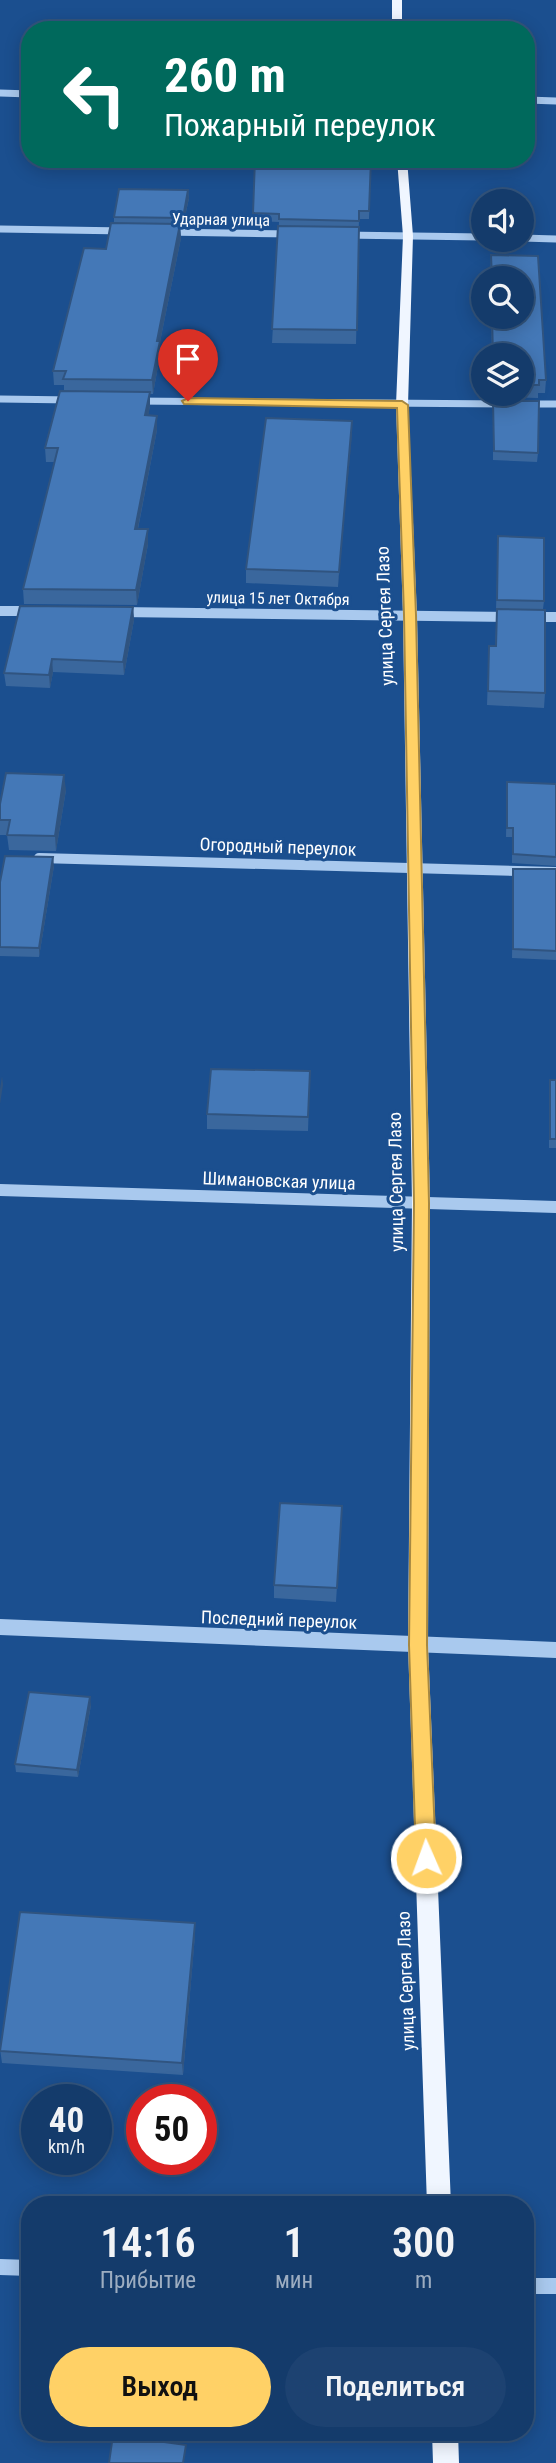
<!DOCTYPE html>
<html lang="ru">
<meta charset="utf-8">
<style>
:root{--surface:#143b6b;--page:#1d4271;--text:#f1f3f6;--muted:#9dadc1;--line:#33557e;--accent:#ffd166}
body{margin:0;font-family:"Roboto Condensed",sans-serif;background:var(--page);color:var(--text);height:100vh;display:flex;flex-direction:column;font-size:26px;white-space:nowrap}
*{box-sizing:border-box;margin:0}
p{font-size:23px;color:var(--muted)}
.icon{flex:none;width:38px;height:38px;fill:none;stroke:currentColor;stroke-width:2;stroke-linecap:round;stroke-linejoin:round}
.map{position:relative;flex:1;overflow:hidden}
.details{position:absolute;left:21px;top:2196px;width:513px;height:245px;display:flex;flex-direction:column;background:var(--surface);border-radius:28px;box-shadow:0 4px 18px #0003,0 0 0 2px var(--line)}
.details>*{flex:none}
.hud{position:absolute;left:21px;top:21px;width:514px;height:147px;border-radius:28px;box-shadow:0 4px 18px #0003,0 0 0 2px var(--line);background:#00695c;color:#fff;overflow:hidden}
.fabs{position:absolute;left:471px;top:189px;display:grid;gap:14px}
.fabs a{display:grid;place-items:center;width:63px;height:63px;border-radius:50%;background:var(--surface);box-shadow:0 4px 18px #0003,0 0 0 2px var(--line);font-size:35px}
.speed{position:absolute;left:21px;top:2084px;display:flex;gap:14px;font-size:35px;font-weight:700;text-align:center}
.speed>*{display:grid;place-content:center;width:91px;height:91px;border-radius:50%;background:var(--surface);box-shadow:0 4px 18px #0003,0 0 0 2px var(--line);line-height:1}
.speed small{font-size:18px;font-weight:400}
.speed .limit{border:10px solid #d22;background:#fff;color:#111}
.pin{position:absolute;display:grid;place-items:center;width:60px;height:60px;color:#fff;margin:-72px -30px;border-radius:50% 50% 50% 0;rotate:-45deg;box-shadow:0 0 7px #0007}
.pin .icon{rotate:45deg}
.me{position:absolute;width:77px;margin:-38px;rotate:358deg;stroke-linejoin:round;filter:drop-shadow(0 0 5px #0008)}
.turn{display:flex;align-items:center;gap:24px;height:147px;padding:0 28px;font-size:32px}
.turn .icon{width:91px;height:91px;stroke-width:2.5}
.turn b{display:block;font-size:49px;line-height:60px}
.eta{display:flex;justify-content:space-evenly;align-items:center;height:119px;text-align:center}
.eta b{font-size:42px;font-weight:600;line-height:49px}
.cta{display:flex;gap:14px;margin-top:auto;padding:14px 28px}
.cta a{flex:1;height:80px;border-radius:42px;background:var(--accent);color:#111;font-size:28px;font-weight:600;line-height:80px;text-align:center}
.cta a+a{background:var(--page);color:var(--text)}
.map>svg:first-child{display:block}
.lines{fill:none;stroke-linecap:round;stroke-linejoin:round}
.minor-far3{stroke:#a9c9ee;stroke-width:7}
.minor-far2{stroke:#a9c9ee;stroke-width:10}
.minor-far1{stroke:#a9c9ee;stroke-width:12}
.minor{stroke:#a9c9ee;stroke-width:16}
.major{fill:#f0f6ff;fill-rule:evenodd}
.wall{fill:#3a679d}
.shaded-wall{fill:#305480}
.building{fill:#4478b7;stroke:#305480;stroke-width:2}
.route{fill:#ffd166;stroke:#a68842;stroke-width:2}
.labels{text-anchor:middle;stroke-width:6;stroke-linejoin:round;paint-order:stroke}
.far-street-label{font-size:16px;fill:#fff;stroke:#1b4f8f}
.street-label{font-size:18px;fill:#fff;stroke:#1b4f8f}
</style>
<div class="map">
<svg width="556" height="2463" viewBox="0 0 556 2463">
<rect width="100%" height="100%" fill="#1b4f8f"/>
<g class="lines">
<!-- minor-far3 -->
<path class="minor-far3" d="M0 93 30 94
M527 100 556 101
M0 229 126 231
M165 232 294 234
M343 235 483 237
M522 238 556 239
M0 399 73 400
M133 401 507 404
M525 404H556"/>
<!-- minor-far2 -->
<path class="minor-far2" d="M0 611H34
M119 612 510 617
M528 617H556
M39 858 556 872"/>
<!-- minor-far1 -->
<path class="minor-far1" d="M0 1190 556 1207"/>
<!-- minor -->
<path class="minor" d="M0 1627 556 1650
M0 2267 30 2268
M525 2286H556"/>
<!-- major -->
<path class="major" d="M392 0H402V30H392Z
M397 159H407L413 236 408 405 417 616 430 1203 428 1645 451 2205H427L408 1645 412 1203 403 616 396 405 403 236Z
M432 2432H458L459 2463H433Z"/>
</g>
<!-- wall -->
<path class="wall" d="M255 159H371L369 219H359L356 344 272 343 279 222 253 221Z
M188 190 189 198 183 226H180L181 238 160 342V355L153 394H150V406L148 415 157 416V430L138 529H148V544L137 605 24 604 23 589 54 462H46L45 448 64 392V385H54L53 371 106 249 114 223V217Z
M491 255 538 256 546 380 545 393H538V398L492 397V394H522V355H492L491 317H522V278H490Z
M493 401 538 453 537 462 493 460Z
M352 421 338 587 246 583V569Z
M498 545 544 601 543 609H496Z
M133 607 134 620 124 675 53 672 50 688 6 686 4 673Z
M497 609 545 693 544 708 487 705 489 646H495Z
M507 782 556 784V866L512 863V837H506Z
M66 790 56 851 9 850 7 835H0V804Z
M54 866 39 957 0 956V882Z
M513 869H556V960L512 958Z
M310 1071 308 1131 207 1129V1114Z
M550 1080H556V1148H549V1089Z
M342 1506 336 1602 274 1598V1585Z
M91 1705 78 1777 16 1772 15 1764Z
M195 1935 183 2075 2 2063 0 2049Z"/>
<!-- shaded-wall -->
<path class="shaded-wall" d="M188 190 189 198 183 226V218Z
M180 224 181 238 160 342V355L153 394 152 380 157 341Z
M150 392V406L146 429 145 415Z
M157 416V430L135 543V529Z
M352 421V435L338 587 339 572Z
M148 529V544L137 605 136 590Z
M133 607 134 620 124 675 123 662Z
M52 659 53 672 50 688 49 675Z
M64 775 66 790 56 851 55 836Z
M53 857 54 866 39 957V948Z
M2 1076 3 1085 0 1104V1089Z
M90 1697 91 1705 78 1777 77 1770Z
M195 1923V1935L183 2075 182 2063Z"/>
<!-- building -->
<path class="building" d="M255 159H371L369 211H359V221L279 219V214L253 213Z
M119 189 188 190 183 218 114 217Z
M111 223 180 224 157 341H160L152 380 63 379 66 371H53L84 248 106 249Z
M278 226 359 227 357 330 272 329Z
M491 255 538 256 546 380H539V385H522V355H493L492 317H522V278H492Z
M60 391 150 392 145 415 157 416 135 529H148L136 590 23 589 58 448H45Z
M493 401H539L538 453 494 451Z
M266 418 352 421 339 572 246 569Z
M498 536 544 538V601L497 600Z
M20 606 133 607 123 662 52 659 49 675 4 673Z
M497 609 545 610V693L488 691 489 646H496Z
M6 773 64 775 55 836 7 835 10 820H0V804Z
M507 782 556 784V857L513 854V828H507Z
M5 856 53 857 39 948 0 947V882Z
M513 869H556V951L513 949Z
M211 1069 310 1071 308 1117 207 1114Z
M550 1080H556V1139H550Z
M280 1503 342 1506 337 1588 274 1585Z
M29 1692 90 1697 77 1770 15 1764Z
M20 1912 195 1923 182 2063 0 2051Z
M113 2435 186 2445 183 2463H109Z"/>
<!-- route -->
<path class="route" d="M188 398 402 401 408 405 416 615 429 1203 427 1645 436 1858 433 1865 426 1867 419 1865 416 1858 409 1645 414 1203 404 615 397 408 184 404 182 401Z"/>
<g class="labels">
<!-- far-street labels -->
<g class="far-street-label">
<text transform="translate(221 219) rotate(1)" y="6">Ударная улица</text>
<text transform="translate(278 598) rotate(1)" y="6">улица 15 лет Октября</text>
</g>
<!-- street labels -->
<g class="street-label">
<text transform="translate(385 616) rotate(-92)" y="6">улица Сергея Лазо</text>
<text transform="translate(278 847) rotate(2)" y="6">Огородный переулок</text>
<text transform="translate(279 1181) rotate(2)" y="6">Шимановская улица</text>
<text transform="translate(396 1182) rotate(-91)" y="6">улица Сергея Лазо</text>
<text transform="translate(279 1620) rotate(2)" y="6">Последний переулок</text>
<text transform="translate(406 1981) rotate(-92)" y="6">улица Сергея Лазо</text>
</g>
</g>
</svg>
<div class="fabs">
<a><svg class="icon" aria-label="sound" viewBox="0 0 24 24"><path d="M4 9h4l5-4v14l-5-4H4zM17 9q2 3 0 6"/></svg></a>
<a><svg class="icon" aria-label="search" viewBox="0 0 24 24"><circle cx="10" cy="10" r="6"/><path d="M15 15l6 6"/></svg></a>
<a><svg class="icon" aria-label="layers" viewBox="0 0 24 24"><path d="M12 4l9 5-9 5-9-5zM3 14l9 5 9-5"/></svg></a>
</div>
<div class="speed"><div>40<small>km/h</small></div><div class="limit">50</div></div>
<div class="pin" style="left:188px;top:401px;background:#d93025"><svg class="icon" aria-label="arrive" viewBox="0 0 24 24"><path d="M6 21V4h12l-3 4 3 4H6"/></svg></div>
<svg class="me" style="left:426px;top:1858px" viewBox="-20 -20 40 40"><circle r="17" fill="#ffd166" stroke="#fff" stroke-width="3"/><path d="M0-11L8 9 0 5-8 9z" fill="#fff"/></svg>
<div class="hud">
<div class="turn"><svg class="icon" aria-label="left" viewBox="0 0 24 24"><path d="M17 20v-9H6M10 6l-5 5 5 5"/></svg><div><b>260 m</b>Пожарный переулок</div></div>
</div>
<section class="details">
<div class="eta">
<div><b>14:16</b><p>Прибытие</p></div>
<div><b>1</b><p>мин</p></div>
<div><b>300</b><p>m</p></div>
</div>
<div class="cta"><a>Выход</a><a>Поделиться</a></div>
</section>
</div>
